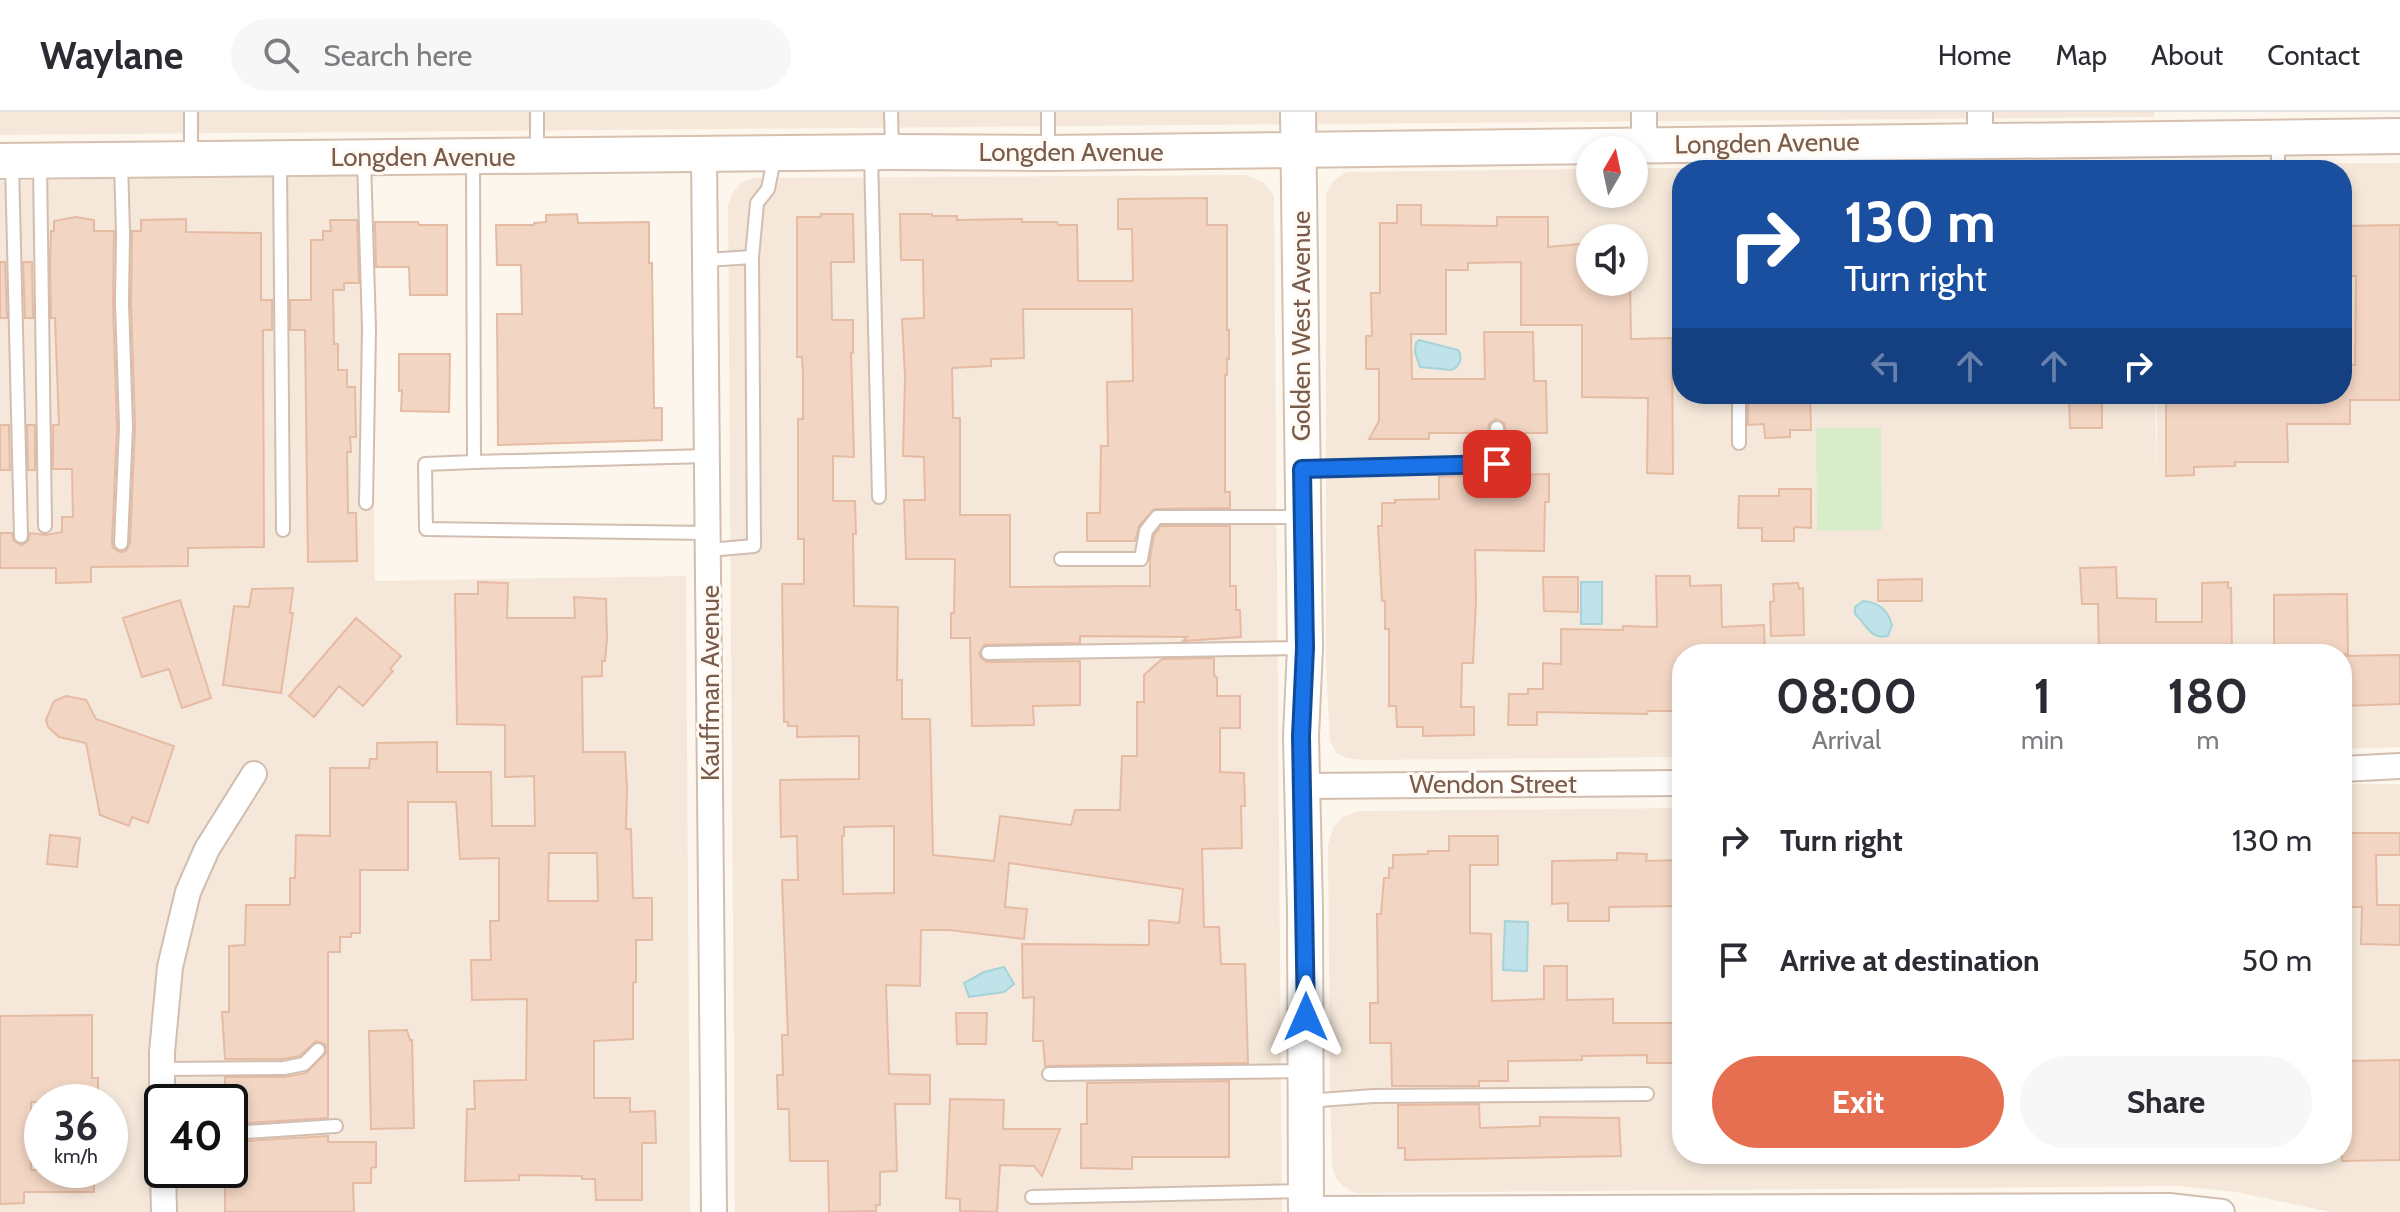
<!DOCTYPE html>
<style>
:root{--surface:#fff;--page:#f7f7f7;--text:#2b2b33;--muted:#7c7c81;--line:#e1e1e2;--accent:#e76f51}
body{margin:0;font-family:Cabin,sans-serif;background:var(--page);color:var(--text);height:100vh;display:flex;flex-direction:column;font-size:30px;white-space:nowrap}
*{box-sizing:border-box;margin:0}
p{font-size:26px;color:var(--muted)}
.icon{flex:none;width:44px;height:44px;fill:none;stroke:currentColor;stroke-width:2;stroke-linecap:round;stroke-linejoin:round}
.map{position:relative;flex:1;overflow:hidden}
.details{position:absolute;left:1672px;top:532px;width:680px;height:520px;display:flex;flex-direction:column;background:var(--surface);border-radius:32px;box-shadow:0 4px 12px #0003}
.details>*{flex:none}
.top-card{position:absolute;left:1672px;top:48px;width:680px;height:244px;border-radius:32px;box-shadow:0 4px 12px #0003;background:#1a4fa0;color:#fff;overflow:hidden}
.needle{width:52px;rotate:9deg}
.fabs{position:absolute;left:1576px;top:24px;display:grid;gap:16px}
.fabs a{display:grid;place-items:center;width:72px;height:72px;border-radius:50%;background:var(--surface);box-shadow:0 4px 12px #0003;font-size:40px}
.speed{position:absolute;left:24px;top:972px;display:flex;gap:16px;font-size:40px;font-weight:700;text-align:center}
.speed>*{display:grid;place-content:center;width:104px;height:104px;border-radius:50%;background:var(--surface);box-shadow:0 4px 12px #0003;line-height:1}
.speed small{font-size:20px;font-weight:400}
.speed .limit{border:4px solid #111;border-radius:12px;background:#fff;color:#111}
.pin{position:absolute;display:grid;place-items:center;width:68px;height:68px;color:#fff;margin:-34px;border-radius:16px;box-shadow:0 4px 12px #0006}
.me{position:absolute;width:88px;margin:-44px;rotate:0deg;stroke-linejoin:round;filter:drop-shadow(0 0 6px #0008)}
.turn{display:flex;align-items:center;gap:28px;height:168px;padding:0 40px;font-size:36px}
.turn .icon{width:104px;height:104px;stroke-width:2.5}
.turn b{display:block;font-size:56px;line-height:68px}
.lanes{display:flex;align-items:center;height:76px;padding:0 40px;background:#0003;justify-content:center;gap:40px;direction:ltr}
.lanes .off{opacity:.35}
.eta{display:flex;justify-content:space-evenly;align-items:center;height:136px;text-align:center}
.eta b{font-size:48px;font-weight:800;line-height:56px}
.primary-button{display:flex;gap:16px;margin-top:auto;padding:16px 40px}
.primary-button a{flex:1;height:92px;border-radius:48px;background:var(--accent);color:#fff;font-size:32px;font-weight:800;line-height:92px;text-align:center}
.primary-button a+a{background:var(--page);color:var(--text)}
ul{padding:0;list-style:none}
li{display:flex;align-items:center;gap:24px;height:120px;padding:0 40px}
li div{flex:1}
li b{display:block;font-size:30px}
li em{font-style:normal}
header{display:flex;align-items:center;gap:48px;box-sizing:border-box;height:112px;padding:0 40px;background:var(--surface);border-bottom:2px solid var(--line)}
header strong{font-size:38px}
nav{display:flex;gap:44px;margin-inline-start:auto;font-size:28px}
.search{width:560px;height:72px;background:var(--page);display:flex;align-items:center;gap:20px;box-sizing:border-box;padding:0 28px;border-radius:44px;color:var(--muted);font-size:30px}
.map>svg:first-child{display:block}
.residential{fill:#f5e8da;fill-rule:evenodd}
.green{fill:#d8ecc9}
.water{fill:#bfe3e8;stroke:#a5d3da;stroke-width:2}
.building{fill:#f3d5c3;stroke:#e6bba3;stroke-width:2;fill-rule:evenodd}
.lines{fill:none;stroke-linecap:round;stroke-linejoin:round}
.lane-casing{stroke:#d1beb0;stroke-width:16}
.street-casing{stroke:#d1beb0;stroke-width:28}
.secondary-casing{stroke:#d6c0b0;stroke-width:38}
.lane{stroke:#fff;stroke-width:12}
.street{stroke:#fff;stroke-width:24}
.secondary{stroke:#fff;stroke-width:34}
.route-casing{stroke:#114b97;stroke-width:20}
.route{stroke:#1a73e8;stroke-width:14}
.labels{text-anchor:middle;stroke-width:6;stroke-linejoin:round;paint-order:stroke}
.street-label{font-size:26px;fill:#7a5c4d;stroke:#fffaf3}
</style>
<header>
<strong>Waylane</strong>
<div class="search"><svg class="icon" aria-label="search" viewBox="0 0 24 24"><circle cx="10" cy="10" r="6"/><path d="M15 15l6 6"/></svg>Search here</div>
<nav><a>Home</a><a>Map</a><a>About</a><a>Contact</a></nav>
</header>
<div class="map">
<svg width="2400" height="1100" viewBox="0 0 2400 1100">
<rect width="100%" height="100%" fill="#fdf6ec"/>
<!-- residential -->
<path class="residential" d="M0 0H2154V5L0 23Z
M2400 51V635L2342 637V542H1682V645L1363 648 1347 646 1337 642 1330 629 1326 552V82L1333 70 1346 60 1590 57V82H1634V56H1925L2149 52V58H1682V282H2155L2157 360V282H2342V58H2155L2154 52ZM1590 126H1634V170H1590Z
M369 61 375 469 686 464 690 1100H0V69ZM42 990H110V1058H42ZM162 990H230V1058H162Z
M1246 63 1263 70 1274 84 1282 1100H735L728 93 733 80 741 71 753 66Z
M2342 672H2400V1100H2331L2236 1080 2178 1074 1355 1081 1342 1073 1335 1065 1332 1052 1330 969 1328 733 1333 716 1343 705 1358 699 1682 696V1042H2342Z"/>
<!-- green -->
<path class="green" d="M1816 316H1881L1882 418 1817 419Z"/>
<!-- water -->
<path class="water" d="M1419 228 1458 238C1463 246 1460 255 1451 258L1420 255 1415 240 1416 231Z
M1581 470H1602V512H1581Z
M1863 489C1878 490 1888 498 1892 513L1888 524C1870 528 1868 514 1855 502V495Z
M1505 809 1528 810 1527 859 1503 858Z
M1004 855 1014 872 1004 880 969 885 964 871 984 860Z"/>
<!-- building -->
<path class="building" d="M1207 86V113H1227V218H1229V247L1227 246V263H1225V380H1230V396L1154 397 1139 414 1135 429H1087V401H1100L1101 334H1108L1107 270 1133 269 1132 197H1023L1024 246 991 247V254L952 256 953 306H960V403H1010V475L1150 474V446L1154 423 1161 414H1230V474H1236V498H1240L1241 525 1183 529 1187 525 1080 524V531L984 533 979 542 981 546 987 550 1080 549V593L1033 594 1034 613 972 614 970 526H951V501H954L955 447H906L904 388H925L924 345 903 344 905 265 902 207 924 206 923 148H901L900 102H932V104H957V108L1022 107V110H1057L1058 113H1077L1078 169H1133L1132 117H1118V87Z
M1397 93H1421V113L1497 114V105H1548V135L1590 131V170H1630L1631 227 1672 226 1673 362 1647 361 1648 286 1582 285V213H1521V150L1468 151V158H1446V222H1411L1412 267H1485L1484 220H1533L1534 269H1546L1547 321H1506L1504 311 1496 307 1489 312 1488 321H1429V327H1369L1379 309V257H1366V224H1372L1371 181H1380V111H1397Z
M577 102 578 111 649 110V151H652L654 296H662V328L498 333 497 202H522L521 153H497L496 113H534V111L546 110V103Z
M821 102H853L854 150H831L832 208H853V241H851L854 345 833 344V389H855L856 422H853L854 494 898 495 897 568H902V607H930L933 743 994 749 1000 704 1071 713 1075 698H1120L1122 644H1137V590H1144V563L1162 547 1214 546V563L1217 566V584H1240V616H1220V660L1244 661 1245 694H1241L1242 736 1202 737 1204 815H1219L1221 852H1245L1248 951 1045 954 1043 929H1033L1034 885 1023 886 1022 832 1149 833V808L1179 811 1183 777 1009 751 1005 795 1027 797 1024 827 949 818H921L920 874 886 873 889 962 930 963V992H895L897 1059 880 1060V1093H876V1099L829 1100 828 1049H790L789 997H778L777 963H783L782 923H788L782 768H798L797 724 781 725 780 668 859 667V624L797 625V614H788V610H784L782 472H804V427H798V307H803V262L802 245H797V105H821ZM894 714V781L843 782 842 724H844V715Z
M76 105 94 108V119H114L113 191 117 315 112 431 113 436 120 440 126 439 130 431 135 315 131 191 132 119H141V108L186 107V120L261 121V188H272V218H263L264 435 188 436V454L91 455V470L56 471V456H0V421H12L14 429 22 433 28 429 30 421 46 423 62 420V405H73L72 357H53V313H59L55 206H51L50 150 51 119H54V109Z
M330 108H357L359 171H344V178H333L334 232H338V258H347V275H355L356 325H350L351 340H347L348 401H356L357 449 308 450 305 218H290V188H311V128H323V119H331Z
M375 110H418L419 113H447V183H410L409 155H376Z
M2400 113V288H2350V312H2287L2288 350H2235V354L2194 355V363L2166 364V282H2239V289L2312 288V282H2342V253H2355L2356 164H2342V114Z
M0 150H5L7 206H0Z
M23 150H32L33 206H25Z
M399 242H450L449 300 401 299 402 278 399 279Z
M1748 282H1810L1811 318H1790V325L1765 326 1764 312 1748 313Z
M2069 282H2102V316H2070Z
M0 313H9L10 358H0Z
M27 313H35V358H28Z
M1549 362V390H1545L1544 439 1475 438 1476 489 1473 551H1462L1461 595H1474V623L1423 624V615H1397L1396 594H1389V517H1385V489H1382L1378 414H1382V391H1395V388L1439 387V365L1467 364V377L1518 378 1519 363Z
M1779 377H1811V416L1794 415V429H1762V416H1738L1739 384H1779Z
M2116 455 2117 486 2156 487V510H2202V471L2228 470V476H2231L2232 542H2099L2098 492H2082L2080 456Z
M1656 464H1690V474L1721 473 1722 515 1764 513 1765 542H1681L1680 599H1648L1647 602 1537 600V613H1508L1509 582H1528V577H1543V551L1561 552V517L1623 518V514L1657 515Z
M1543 465H1578V500L1544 499Z
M1922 467V489H1878V468Z
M478 470 508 471 507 506H575L574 485 606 487 607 527 605 549H602V564L582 565 583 640H625L627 677 626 717H631L633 786H652V828H636V870L633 871V927L594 929V986H630V1000L655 999 656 1031H642V1088H596L595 1067H582V1064L519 1063V1068L465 1069 467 997H475L474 969 526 968 527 887 472 888 471 848H491L490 809H499V746L460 747 456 690H408V758H360V821H351V825H340V840H328V1006L230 1012V990H225V965H284L306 961 326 941 325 932 316 929 300 944 283 947H225L222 900H229V834L245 833 246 793H290V766H295L296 723 330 724V656H369L370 647H377V631L437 630V660H491L492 714H535L534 664 505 665V613L457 612 455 482H478ZM549 741H597L598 789H548Z
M1798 471 1799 477 1803 476 1804 523 1771 524 1770 490 1774 489 1773 472Z
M293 476 290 501H293L281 581 223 573 234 494 249 495 252 477Z
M2347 482 2348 542H2274V483Z
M180 488 211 586 182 596 169 557 142 565 123 506Z
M356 506 401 544 390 557 393 559 363 594 339 574 314 605 289 584Z
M2400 543V592L2342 594V544Z
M66 584 86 588 96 607 174 634 148 711 132 705 129 714 100 703 86 631 59 625 48 615 46 608 54 589Z
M2342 721H2400V743H2376L2377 793H2400V833L2361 832 2362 795H2342Z
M50 723 80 726 77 755 47 752Z
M1449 724H1498V753H1470V821L1491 822 1492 889 1544 887V854H1567V888L1613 887V911H1682V951H1647V943L1582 944V948L1508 949V969H1479V974H1392L1391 931H1370V891H1378L1377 802H1381L1384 766H1389V756H1393V743L1428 742V739H1449Z
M1617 741 1647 742 1646 749 1682 748V794L1609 795V809H1568V791L1552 792V749L1617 748Z
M956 901H987L986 932H957Z
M92 903V966H98V990H31V1058H94V1080H24V1091L0 1092V904Z
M407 918 410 928H412L414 1016 371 1017 369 919Z
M2400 948V1048L2342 1049V974H2346V949Z
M1229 969V1045H1132V1057L1081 1056V1012H1087V971Z
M950 987 1004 988 1003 1017H1060L1042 1064 1034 1054 1000 1053 997 1100 960 1099V1087L946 1086Z
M1479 992 1480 1016 1540 1014V1005L1619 1006 1621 1044 1405 1048V1036H1398V993Z
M328 1024V1030H376V1055L371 1056V1071H353L354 1100H225V1058H230V1030Z"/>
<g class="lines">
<!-- lane casing -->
<g class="lane-casing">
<path id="lane" d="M537 0V41
M891 0 892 36
M1048 0V38
M1736 35V58
M871 43 879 385
M191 45V0
M473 47 474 350 425 352 426 417 709 421
M364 48 369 217 366 391
M280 50 283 418
M12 52 21 424
M40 52 45 414
M2278 58V28
M752 145 757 91 768 77 775 42
M706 148 752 145 754 434 709 438
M1739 282V331
M474 350 708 344
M1305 357 1497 352V316
M121 431 126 315 122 191 123 121 121 51
M1061 447H1141L1146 419 1157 405H1302
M988 541 1302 536
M162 957 284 956 304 952 318 938
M1049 962 1304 959
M1307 989 1373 984 1647 982
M230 1021 336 1014
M1032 1085 1303 1079"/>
</g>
<!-- street casing -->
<g class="street-casing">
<path id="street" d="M1644 0V32
M1980 29V0
M704 42 714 1100
M2342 657 2400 654
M1303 674 1682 671
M162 990V940L170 855 188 780 207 737 254 662
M163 1058 164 1100
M1306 1097 2169 1094 2222 1100"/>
</g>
<!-- secondary casing -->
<g class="secondary-casing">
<path id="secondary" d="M1298 0 1305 536 1301 624 1305 798 1306 1100
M0 49 892 40 1048 41 2400 24"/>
</g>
<!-- lane -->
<use href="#lane" class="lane"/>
<!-- street -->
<use href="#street" class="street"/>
<!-- secondary -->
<use href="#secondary" class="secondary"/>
</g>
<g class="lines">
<!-- route casing -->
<g class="route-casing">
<path id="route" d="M1306 905 1301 624 1305 536 1302 357 1497 352"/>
</g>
<!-- route -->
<use href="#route" class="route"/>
</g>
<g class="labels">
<!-- street labels -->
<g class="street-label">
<text transform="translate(1767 31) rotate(-1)" y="9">Longden Avenue</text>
<text x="1071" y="49">Longden Avenue</text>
<text x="423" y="54">Longden Avenue</text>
<text transform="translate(1301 214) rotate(-90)" y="9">Golden West Avenue</text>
<text transform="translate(710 571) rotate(-90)" y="9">Kauffman Avenue</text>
<text x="1493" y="681">Wendon Street</text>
</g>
</g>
</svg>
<div class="fabs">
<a><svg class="needle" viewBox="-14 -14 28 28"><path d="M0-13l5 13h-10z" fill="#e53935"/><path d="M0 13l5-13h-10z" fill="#7c7c81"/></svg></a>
<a><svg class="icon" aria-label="sound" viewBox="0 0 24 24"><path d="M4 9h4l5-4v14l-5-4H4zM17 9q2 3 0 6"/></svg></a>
</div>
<div class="speed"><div>36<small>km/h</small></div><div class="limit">40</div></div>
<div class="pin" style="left:1497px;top:352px;background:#d93025"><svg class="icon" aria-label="arrive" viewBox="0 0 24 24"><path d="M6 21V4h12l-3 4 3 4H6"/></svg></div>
<svg class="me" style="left:1306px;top:905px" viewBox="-20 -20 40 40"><path d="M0-17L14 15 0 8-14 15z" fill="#1a73e8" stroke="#fff" stroke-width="4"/></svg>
<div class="top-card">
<div class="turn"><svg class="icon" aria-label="right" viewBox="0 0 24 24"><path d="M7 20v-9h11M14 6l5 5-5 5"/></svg><div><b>130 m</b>Turn right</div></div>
<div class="lanes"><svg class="icon off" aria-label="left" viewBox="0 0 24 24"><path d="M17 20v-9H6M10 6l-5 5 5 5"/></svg><svg class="icon off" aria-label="ahead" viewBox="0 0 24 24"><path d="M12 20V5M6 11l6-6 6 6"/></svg><svg class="icon off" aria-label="ahead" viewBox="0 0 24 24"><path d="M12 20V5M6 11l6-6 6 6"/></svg><svg class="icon" aria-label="right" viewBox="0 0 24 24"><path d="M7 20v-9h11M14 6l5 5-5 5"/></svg></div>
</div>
<section class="details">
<div class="eta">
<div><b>08:00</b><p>Arrival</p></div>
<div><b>1</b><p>min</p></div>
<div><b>180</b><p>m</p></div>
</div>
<ul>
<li><svg class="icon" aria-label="right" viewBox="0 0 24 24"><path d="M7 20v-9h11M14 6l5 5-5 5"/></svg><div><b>Turn right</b></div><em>130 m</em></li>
<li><svg class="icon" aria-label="arrive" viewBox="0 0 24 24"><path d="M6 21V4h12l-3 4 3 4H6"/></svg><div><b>Arrive at destination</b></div><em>50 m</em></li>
</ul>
<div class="primary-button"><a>Exit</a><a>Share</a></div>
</section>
</div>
